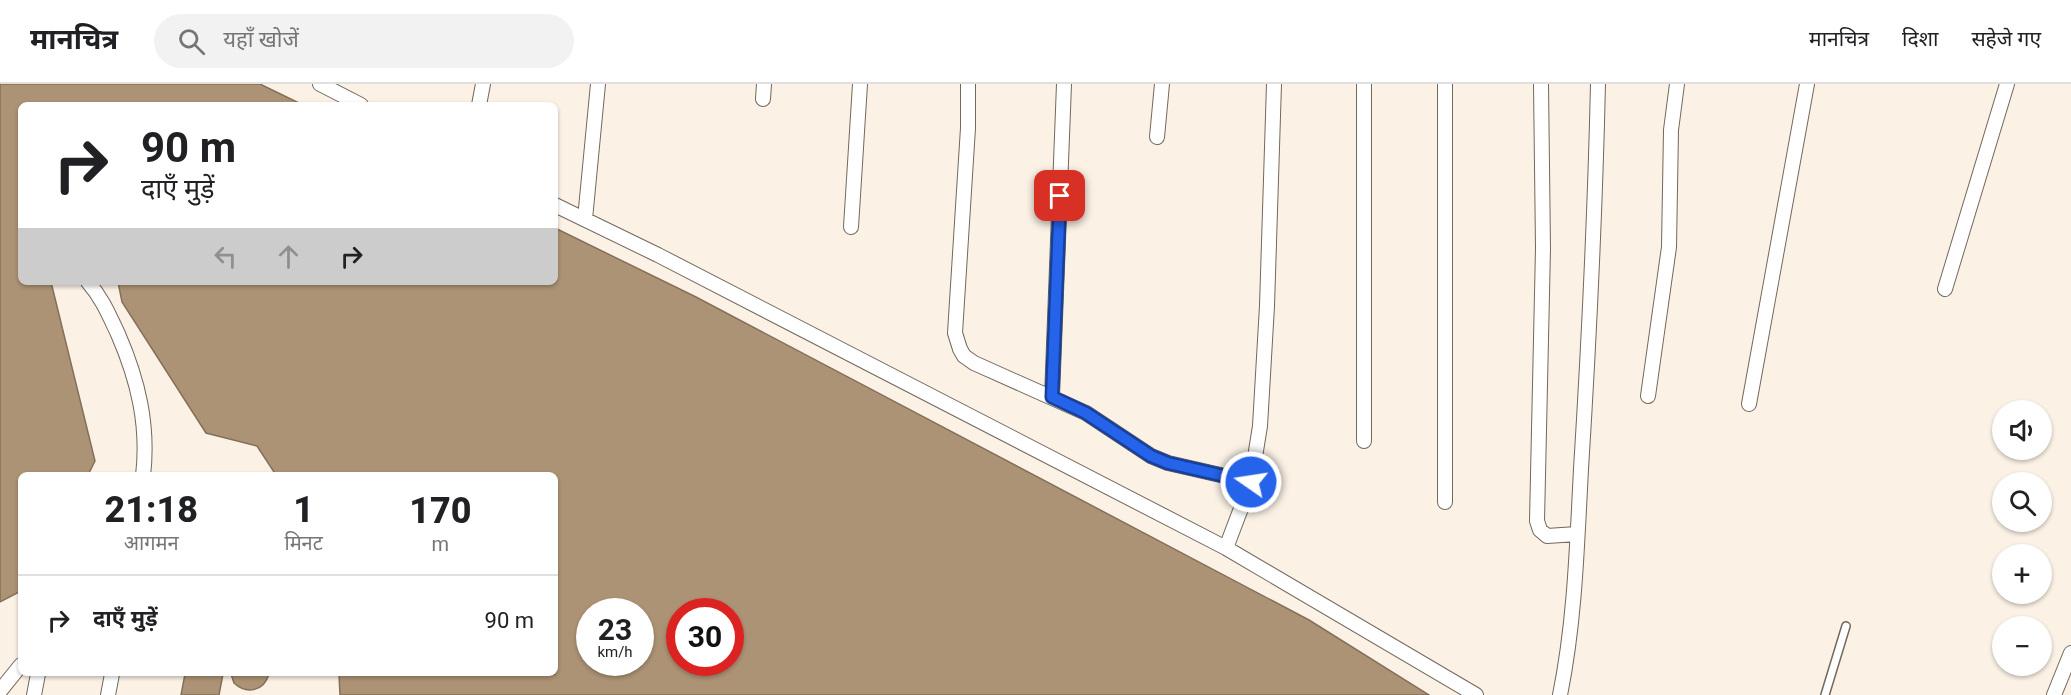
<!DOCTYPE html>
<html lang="hi">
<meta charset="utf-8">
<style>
:root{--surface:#fff;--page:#f2f2f2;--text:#202124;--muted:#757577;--line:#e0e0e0}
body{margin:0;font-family:Roboto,"Noto Sans Devanagari",sans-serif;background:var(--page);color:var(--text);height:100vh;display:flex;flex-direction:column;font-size:22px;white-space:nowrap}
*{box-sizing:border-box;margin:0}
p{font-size:20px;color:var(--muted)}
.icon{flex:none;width:33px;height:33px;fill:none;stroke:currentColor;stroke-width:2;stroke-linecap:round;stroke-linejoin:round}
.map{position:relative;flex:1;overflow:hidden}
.details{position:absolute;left:18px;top:388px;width:540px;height:204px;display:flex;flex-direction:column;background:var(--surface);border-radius:9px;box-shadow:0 2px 4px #0004}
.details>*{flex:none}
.top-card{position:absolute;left:18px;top:18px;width:540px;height:183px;border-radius:9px;box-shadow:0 2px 4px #0004;background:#fff;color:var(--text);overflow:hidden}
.fabs{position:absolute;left:1992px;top:316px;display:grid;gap:12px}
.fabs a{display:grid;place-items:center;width:60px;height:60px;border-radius:50%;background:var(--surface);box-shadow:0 2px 4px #0004;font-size:30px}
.speed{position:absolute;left:576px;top:514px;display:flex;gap:12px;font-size:30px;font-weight:700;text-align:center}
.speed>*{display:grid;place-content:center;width:78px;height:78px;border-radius:50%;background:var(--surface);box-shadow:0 2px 4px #0004;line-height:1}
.speed small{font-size:15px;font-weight:400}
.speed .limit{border:9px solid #d22;background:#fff;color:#111}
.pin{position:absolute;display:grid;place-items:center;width:51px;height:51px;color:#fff;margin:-26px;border-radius:12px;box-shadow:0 3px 9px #0006}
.me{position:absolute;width:66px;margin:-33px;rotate:283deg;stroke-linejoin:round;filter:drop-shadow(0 0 4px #0008)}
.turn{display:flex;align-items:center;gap:21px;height:126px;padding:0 24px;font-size:27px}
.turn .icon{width:78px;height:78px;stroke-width:2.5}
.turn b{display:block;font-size:42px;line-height:51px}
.lanes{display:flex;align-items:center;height:57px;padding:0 24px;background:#0003;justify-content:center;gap:30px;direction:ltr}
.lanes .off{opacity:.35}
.eta{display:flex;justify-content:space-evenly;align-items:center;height:102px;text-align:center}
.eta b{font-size:36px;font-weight:800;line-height:42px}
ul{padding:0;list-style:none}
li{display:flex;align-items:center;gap:18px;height:90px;padding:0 24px;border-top:2px solid var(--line)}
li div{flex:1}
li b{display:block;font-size:22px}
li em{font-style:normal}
header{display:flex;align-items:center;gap:36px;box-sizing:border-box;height:84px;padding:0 30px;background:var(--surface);border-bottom:2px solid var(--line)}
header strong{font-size:28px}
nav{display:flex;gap:33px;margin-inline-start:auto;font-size:21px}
.search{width:420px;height:54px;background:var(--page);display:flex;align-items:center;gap:15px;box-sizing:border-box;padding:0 21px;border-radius:33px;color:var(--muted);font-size:22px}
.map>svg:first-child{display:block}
.water{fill:#ad9375;stroke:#84705a;stroke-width:1.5;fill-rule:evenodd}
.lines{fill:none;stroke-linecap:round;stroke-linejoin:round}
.service-casing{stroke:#71685e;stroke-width:10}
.minor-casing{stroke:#71685e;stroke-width:16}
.service{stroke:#fff;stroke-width:7}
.minor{stroke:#fff;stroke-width:14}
.route-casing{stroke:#184099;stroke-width:15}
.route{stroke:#2563eb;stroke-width:10}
</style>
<header>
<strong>मानचित्र</strong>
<div class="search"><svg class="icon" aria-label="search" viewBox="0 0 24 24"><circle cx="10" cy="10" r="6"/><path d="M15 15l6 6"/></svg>यहाँ खोजें</div>
<nav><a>मानचित्र</a><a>दिशा</a><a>सहेजे गए</a></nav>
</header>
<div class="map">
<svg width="2071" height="611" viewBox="0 0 2071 611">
<rect width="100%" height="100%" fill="#fbf1e5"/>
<!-- water -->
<path class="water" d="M0 0H260L303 21H21V198H51L95 377 88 391 21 392V507L0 518Z
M555 144 696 213 1309 536 1429 611H340L339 590H555V392L276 391 257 362 206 349 122 218 118 198H555ZM590 528H640V579H590ZM680 528H730V579H680Z
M185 590H223L219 611H181Z
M231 590H269C264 607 247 611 234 599Z"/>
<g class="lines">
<!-- service casing -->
<g class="service-casing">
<path id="service" d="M1825 611 1846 542"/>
</g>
<!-- minor casing -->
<g class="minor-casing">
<path id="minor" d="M320 0 361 21
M968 0V44L955 249 960 265 964 272 974 279 1086 329 1151 372 1168 379 1251 398
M1364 0V357
M1541 0 1543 164 1537 437 1540 446 1547 452 1577 450
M763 15 764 0
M479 21 483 0
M1157 53 1162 0
M555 121 658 171 1226 464 1476 611
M585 135 598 0
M851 143 860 0
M88 198C102 214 109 231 118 250 138 296 149 341 143 392
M1945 205 2007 0
M1648 312 1669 163 1671 46 1677 0
M1052 313 1064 0
M1749 320 1807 0
M1445 418V0
M1226 464 1251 398 1260 342 1267 222 1274 0
M0 607 21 581
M34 611 38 590
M108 611 112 590
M1560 611C1575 537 1577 461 1581 385 1589 257 1595 129 1598 0
M2054 611 2071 569"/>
</g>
<!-- service -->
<use href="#service" class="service"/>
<!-- minor -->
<use href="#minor" class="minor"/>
</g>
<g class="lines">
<!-- route casing -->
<g class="route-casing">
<path id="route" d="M1060 112 1052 313 1086 329 1151 372 1168 379 1251 398"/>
</g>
<!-- route -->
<use href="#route" class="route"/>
</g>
</svg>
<div class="fabs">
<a><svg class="icon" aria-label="sound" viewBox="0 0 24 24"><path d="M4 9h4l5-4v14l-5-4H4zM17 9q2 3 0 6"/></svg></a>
<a><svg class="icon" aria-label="search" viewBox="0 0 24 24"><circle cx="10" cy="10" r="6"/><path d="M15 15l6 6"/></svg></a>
<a>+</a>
<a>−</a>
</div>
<div class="speed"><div>23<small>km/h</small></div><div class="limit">30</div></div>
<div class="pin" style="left:1060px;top:112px;background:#d93025"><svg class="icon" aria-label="arrive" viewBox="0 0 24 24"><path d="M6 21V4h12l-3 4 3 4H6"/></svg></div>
<svg class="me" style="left:1251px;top:398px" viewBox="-20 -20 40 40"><circle r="17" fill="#2563eb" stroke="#fff" stroke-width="3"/><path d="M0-11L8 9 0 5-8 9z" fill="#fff"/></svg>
<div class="top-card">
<div class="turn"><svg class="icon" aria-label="right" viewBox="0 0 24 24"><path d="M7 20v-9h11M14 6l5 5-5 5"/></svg><div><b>90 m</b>दाएँ मुड़ें</div></div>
<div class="lanes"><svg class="icon off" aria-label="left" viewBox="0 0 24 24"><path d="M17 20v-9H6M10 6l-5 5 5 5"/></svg><svg class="icon off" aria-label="ahead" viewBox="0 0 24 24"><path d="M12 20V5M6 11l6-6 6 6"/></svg><svg class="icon" aria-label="right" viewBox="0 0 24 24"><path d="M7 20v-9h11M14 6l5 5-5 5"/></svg></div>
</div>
<section class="details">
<div class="eta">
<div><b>21:18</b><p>आगमन</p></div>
<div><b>1</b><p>मिनट</p></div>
<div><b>170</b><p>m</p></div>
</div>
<ul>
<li><svg class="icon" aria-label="right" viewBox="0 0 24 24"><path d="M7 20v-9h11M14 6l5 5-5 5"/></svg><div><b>दाएँ मुड़ें</b></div><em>90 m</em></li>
</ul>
</section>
</div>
